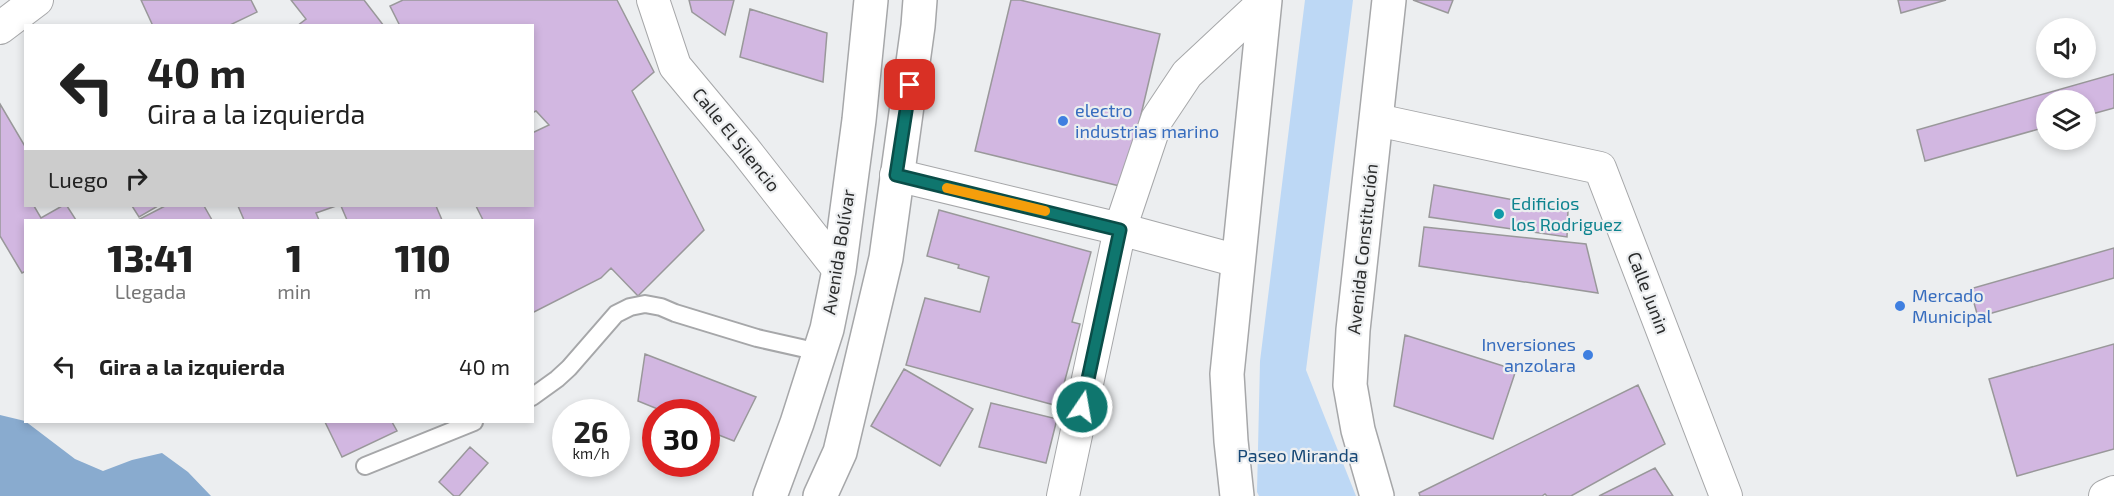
<!DOCTYPE html>
<html lang="es">
<meta charset="utf-8">
<style>
:root{--surface:#fff;--page:#f6f6f6;--text:#222;--muted:#767676}
body{margin:0;font-family:"Exo 2",sans-serif;background:var(--page);color:var(--text);height:100vh;display:flex;flex-direction:column;font-size:22px;white-space:nowrap}
*{box-sizing:border-box;margin:0}
p{font-size:20px;color:var(--muted)}
.icon{flex:none;width:33px;height:33px;fill:none;stroke:currentColor;stroke-width:2;stroke-linecap:round;stroke-linejoin:round}
.map{position:relative;flex:1;overflow:hidden}
.details{position:absolute;left:24px;top:219px;width:510px;height:204px;display:flex;flex-direction:column;background:var(--surface);border-radius:0px;box-shadow:0 3px 9px #0003}
.details>*{flex:none}
.guide{position:absolute;left:24px;top:24px;width:510px;height:183px;border-radius:0px;box-shadow:0 3px 9px #0003;background:#fff;color:var(--text);overflow:hidden}
.buttons{position:absolute;left:2036px;top:18px;display:grid;gap:12px}
.buttons a{display:grid;place-items:center;width:60px;height:60px;border-radius:50%;background:var(--surface);box-shadow:0 3px 9px #0003;font-size:30px}
.speed{position:absolute;left:552px;top:399px;display:flex;gap:12px;font-size:30px;font-weight:700;text-align:center}
.speed>*{display:grid;place-content:center;width:78px;height:78px;border-radius:50%;background:var(--surface);box-shadow:0 3px 9px #0003;line-height:1}
.speed small{font-size:15px;font-weight:400}
.speed .limit{border:9px solid #d22;background:#fff;color:#111}
.pin{position:absolute;display:grid;place-items:center;width:51px;height:51px;color:#fff;margin:-26px;border-radius:12px;box-shadow:0 3px 9px #0006}
.me{position:absolute;width:66px;margin:-33px;rotate:12deg;stroke-linejoin:round;filter:drop-shadow(0 0 4px #0008)}
.turn{display:flex;align-items:center;gap:21px;height:126px;padding:0 24px;font-size:27px}
.turn .icon{width:78px;height:78px;stroke-width:2.5}
.turn b{display:block;font-size:42px;line-height:51px}
.then{display:flex;align-items:center;height:57px;padding:0 24px;background:#0003;gap:12px;font-size:22px}
.eta{display:flex;justify-content:space-evenly;align-items:center;height:102px;text-align:center}
.eta b{font-size:36px;font-weight:800;line-height:42px}
ul{padding:0;list-style:none}
li{display:flex;align-items:center;gap:18px;height:90px;padding:0 24px}
li div{flex:1}
li b{display:block;font-size:22px}
li em{font-style:normal}
.map>svg:first-child{display:block}
.green{fill:#bdd8f5}
.forest{fill:#89abcf}
.building{fill:#d2b7e1;stroke:#99989a;stroke-width:1.5}
.lines{fill:none;stroke-linecap:round;stroke-linejoin:round}
.service-casing{stroke:#a6a7a9;stroke-width:20}
.minor-casing{stroke:#a6a7a9;stroke-width:34}
.tertiary-casing{stroke:#a6a7a9;stroke-width:36}
.secondary-casing{stroke:#a6a7a9;stroke-width:36}
.service{stroke:#fff;stroke-width:16}
.minor{stroke:#fff;stroke-width:32}
.tertiary{stroke:#fff;stroke-width:33}
.secondary{stroke:#fff;stroke-width:33}
.route-casing{stroke:#0a4d48;stroke-width:15}
.route{stroke:#0f766e;stroke-width:10}
.slow{stroke:#f59e0b;stroke-width:10}
.shop-dot{fill:#3f7fe0;stroke:#eceef0;stroke-width:2}
.culture-dot{fill:#0f9aa8;stroke:#eceef0;stroke-width:2}
.labels{text-anchor:middle;stroke-width:4.5;stroke-linejoin:round;paint-order:stroke}
.shop-label{font-size:18px;fill:#366cbe;stroke:#eceef0;text-anchor:start}
.street-label{font-size:18px;fill:#2b2c2c;stroke:#eceef0}
.culture-label{font-size:18px;fill:#0d838f;stroke:#eceef0;text-anchor:start}
.park-label{font-size:18px;fill:#174876;stroke:#eceef0}
</style>
<div class="map">
<svg width="2114" height="496" viewBox="0 0 2114 496">
<rect width="100%" height="100%" fill="#eceef0"/>
<!-- green -->
<path class="green" d="M1305 0H1353L1306 370 1356 496H1259L1257 492 1260 361Z"/>
<!-- forest -->
<path class="forest" d="M0 415 25 421 75 459 103 471 132 460 162 453 188 472 211 496H0Z"/>
<!-- building -->
<path class="building" d="M141 0H251L257 12 228 26H153Z
M291 0H364L384 26H297L306 19Z
M403 0H617L654 72 632 91 704 230 638 296 611 268 601 278 532 313V220H483L476 206H532V133L549 125 536 111 532 113V26H400L390 6Z
M689 0H734L725 35 692 12Z
M1011 0H1020L1160 34 1124 187 975 151Z
M1413 0H1453L1448 13Z
M1898 0H1946L1901 13Z
M750 9 827 33 823 82 740 57Z
M2114 74V108L2085 116V100H2046V127L1925 161 1917 130Z
M0 104 26 148V206H34L41 218 62 206H67L76 220H26V271L22 273 0 236Z
M1434 185 1568 210 1567 237 1429 217Z
M132 206H158L139 217Z
M165 206H204L212 220H138Z
M238 206H336L316 213 319 220H244Z
M341 206H436L442 220H347Z
M939 210 1091 252 1072 322 1080 324 1058 406 906 365 925 298 980 312 989 277 958 268 959 265 927 256Z
M1424 227 1586 244 1598 293 1419 266Z
M2114 248V278L1978 317 1970 289Z
M1405 335 1516 370 1493 439 1394 406Z
M2114 344V449L2017 476 1989 379Z
M645 354 756 397 734 441 706 430V412H665L638 401Z
M904 369 973 409 940 466 871 426Z
M1638 385 1665 444 1571 496H1547L1545 494 1542 496H1420L1419 493Z
M991 403 1057 419 1046 463 979 447Z
M325 422H392L397 431 342 457Z
M470 447 488 463 459 496H454L439 482Z
M1655 468 1673 496H1599Z"/>
<g class="lines">
<!-- service casing -->
<g class="service-casing">
<path id="service" d="M532 397 557 379 569 368 616 314 630 307 645 304 661 307 675 313 757 338 819 352
M365 466 474 422"/>
</g>
<!-- minor casing -->
<g class="minor-casing">
<path id="minor" d="M653 0 675 66 745 150 839 270
M0 28 37 0
M1377 120 1600 168 1726 496
M896 175 1120 229 1238 261
M1063 496 1120 229 1157 119 1187 74 1265 1
M2105 496 2114 492"/>
</g>
<!-- tertiary casing -->
<g class="tertiary-casing">
<path id="tertiary" d="M770 496 797 423 827 329 839 270 859 120 871 0
M820 496 840 452 886 258 918 26 920 0"/>
</g>
<!-- secondary casing -->
<g class="secondary-casing">
<path id="secondary" d="M1237 496 1231 441 1227 374 1265 0
M1377 496 1358 430 1350 385 1353 330 1389 0"/>
</g>
<!-- service -->
<use href="#service" class="service"/>
<!-- minor -->
<use href="#minor" class="minor"/>
<!-- tertiary -->
<use href="#tertiary" class="tertiary"/>
<!-- secondary -->
<use href="#secondary" class="secondary"/>
</g>
<g class="lines">
<!-- route casing -->
<g class="route-casing">
<path id="route" d="M910 85 896 175 1120 230 1082 407"/>
</g>
<!-- route -->
<use href="#route" class="route"/>
<!-- slow -->
<path class="slow" d="M947 188 1045 211"/>
</g>
<!-- markers -->
<g class="shop-dot">
<circle cx="1063" cy="121" r="6"/>
<circle cx="1900" cy="306" r="6"/>
<circle cx="1588" cy="355" r="6"/>
</g>
<circle class="culture-dot" cx="1499" cy="214" r="6"/>
<g class="labels">
<!-- shop labels -->
<g class="shop-label">
<text x="1075" y="117">electro<tspan x="1075" dy="21">industrias marino</tspan></text>
<text x="1912" y="302">Mercado<tspan x="1912" dy="21">Municipal</tspan></text>
<text x="1576" y="351" text-anchor="end">Inversiones<tspan x="1576" dy="21">anzolara</tspan></text>
</g>
<!-- street labels -->
<g class="street-label">
<text transform="translate(736 140) rotate(51)" y="6">Calle El Silencio</text>
<text transform="translate(1363 249) rotate(-84)" y="6">Avenida Constitución</text>
<text transform="translate(839 252) rotate(-81)" y="6">Avenida Bolívar</text>
<text transform="translate(1648 293) rotate(69)" y="6">Calle Junin</text>
</g>
<!-- culture labels -->
<g class="culture-label">
<text x="1511" y="210">Edificios<tspan x="1511" dy="21">los Rodriguez</tspan></text>
</g>
<!-- park labels -->
<g class="park-label">
<text x="1298" y="462">Paseo Miranda</text>
</g>
</g>
</svg>
<div class="buttons">
<a><svg class="icon" aria-label="sound" viewBox="0 0 24 24"><path d="M4 9h4l5-4v14l-5-4H4zM17 9q2 3 0 6"/></svg></a>
<a><svg class="icon" aria-label="layers" viewBox="0 0 24 24"><path d="M12 4l9 5-9 5-9-5zM3 14l9 5 9-5"/></svg></a>
</div>
<div class="speed"><div>26<small>km/h</small></div><div class="limit">30</div></div>
<div class="pin" style="left:910px;top:85px;background:#d93025"><svg class="icon" aria-label="arrive" viewBox="0 0 24 24"><path d="M6 21V4h12l-3 4 3 4H6"/></svg></div>
<svg class="me" style="left:1082px;top:407px" viewBox="-20 -20 40 40"><circle r="17" fill="#0f766e" stroke="#fff" stroke-width="3"/><path d="M0-11L8 9 0 5-8 9z" fill="#fff"/></svg>
<div class="guide">
<div class="turn"><svg class="icon" aria-label="left" viewBox="0 0 24 24"><path d="M17 20v-9H6M10 6l-5 5 5 5"/></svg><div><b>40 m</b>Gira a la izquierda</div></div>
<div class="then">Luego<svg class="icon" aria-label="right" viewBox="0 0 24 24"><path d="M7 20v-9h11M14 6l5 5-5 5"/></svg></div>
</div>
<section class="details">
<div class="eta">
<div><b>13:41</b><p>Llegada</p></div>
<div><b>1</b><p>min</p></div>
<div><b>110</b><p>m</p></div>
</div>
<ul>
<li><svg class="icon" aria-label="left" viewBox="0 0 24 24"><path d="M17 20v-9H6M10 6l-5 5 5 5"/></svg><div><b>Gira a la izquierda</b></div><em>40 m</em></li>
</ul>
</section>
</div>
